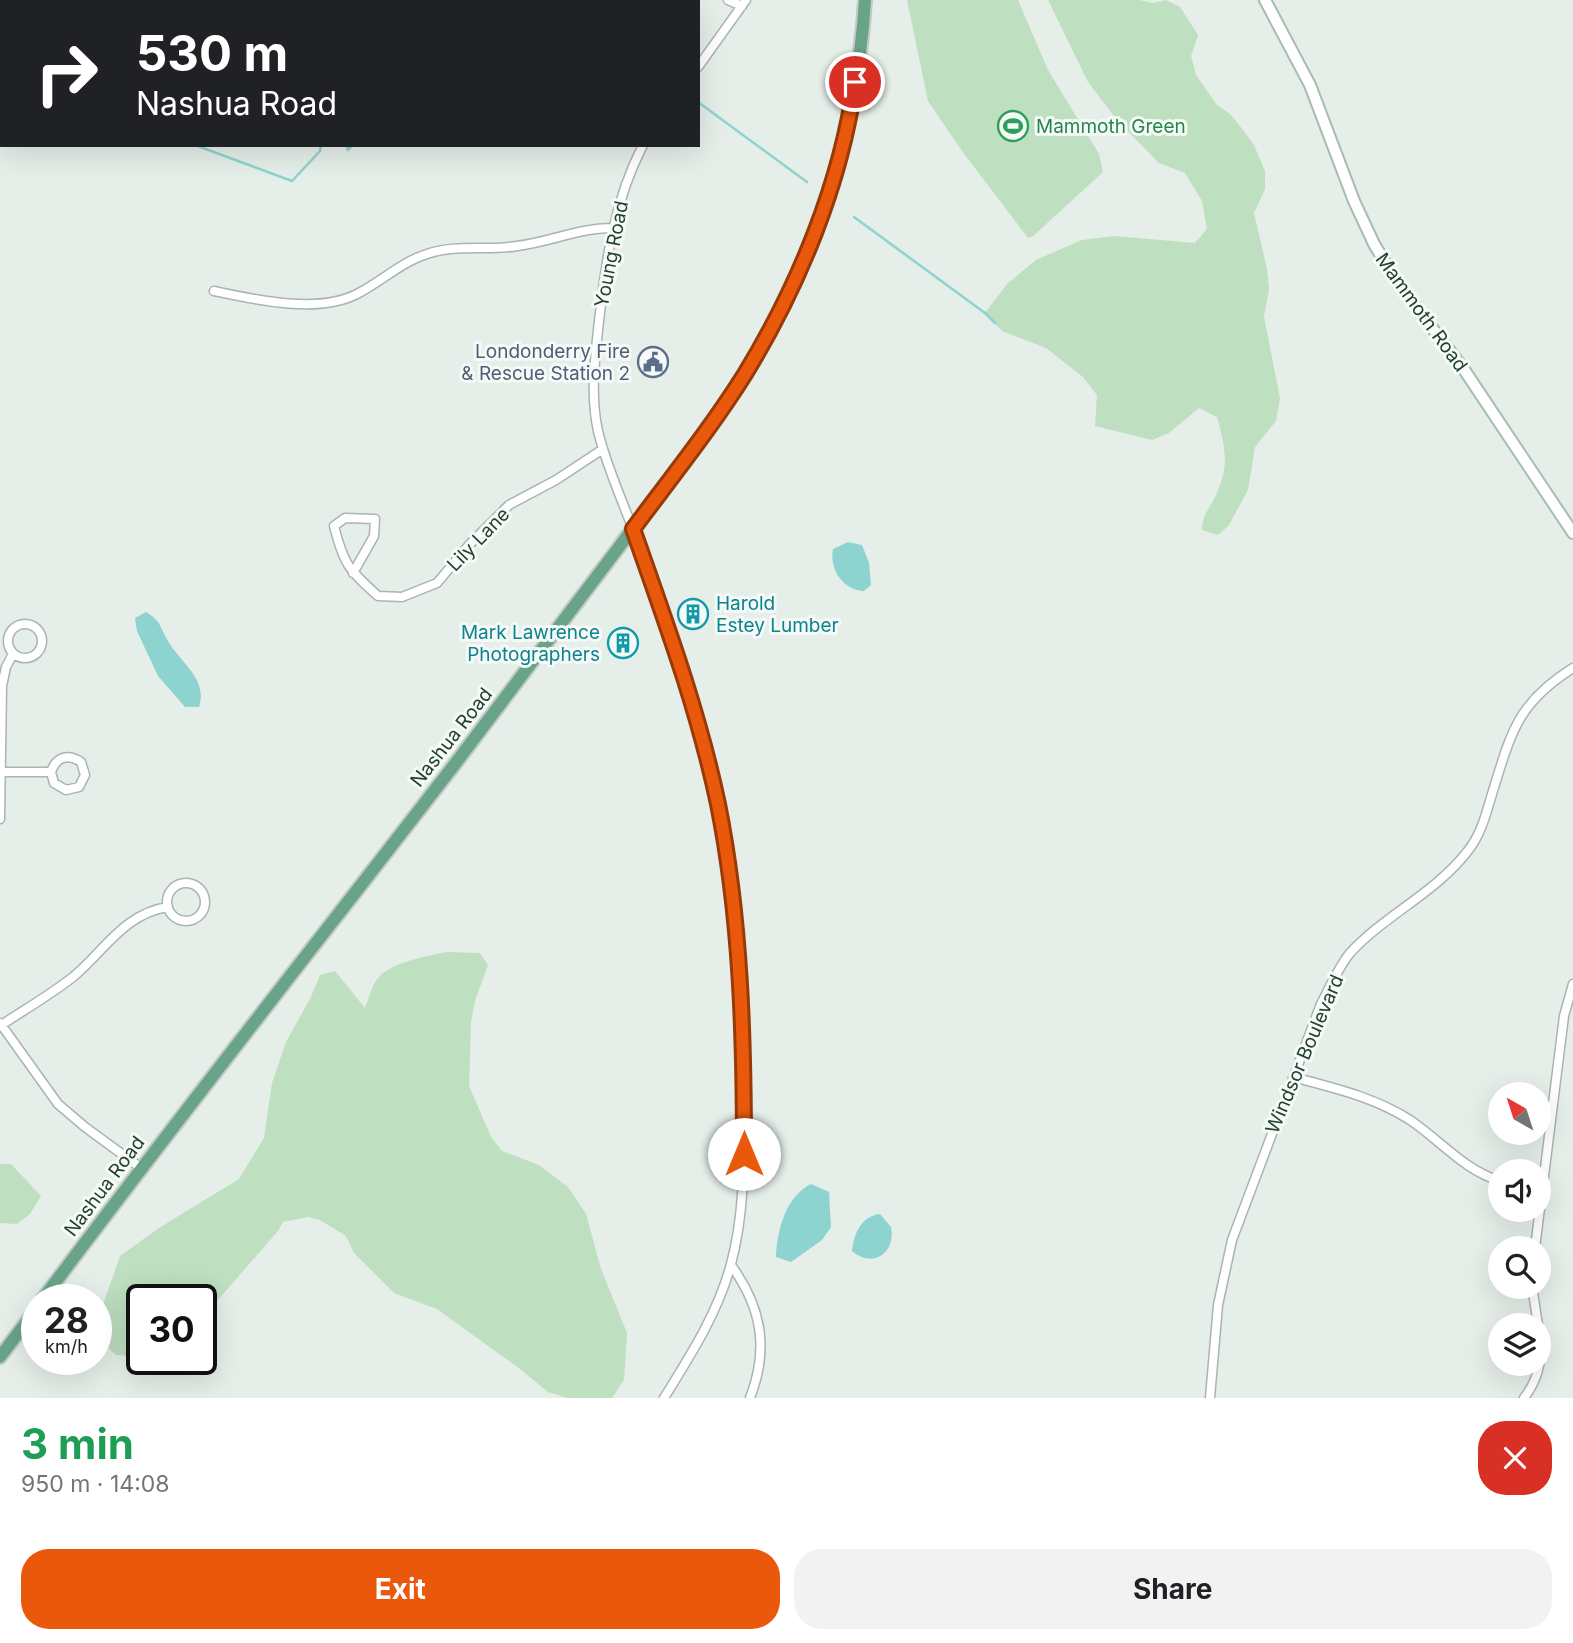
<!DOCTYPE html>
<meta charset="utf-8">
<style>
:root{--surface:#fff;--page:#f2f2f2;--text:#202124;--muted:#757577;--accent:#ea580c}
body{margin:0;font-family:Inter,sans-serif;background:var(--page);color:var(--text);height:100vh;display:flex;flex-direction:column;font-size:26px;white-space:nowrap}
*{box-sizing:border-box;margin:0}
p{font-size:23px;color:var(--muted)}
.icon{flex:none;width:38px;height:38px;fill:none;stroke:currentColor;stroke-width:2;stroke-linecap:round;stroke-linejoin:round}
.map{position:relative;height:1398px;overflow:hidden}
.side{display:flex;flex-direction:column;background:var(--surface);flex:1}
.side>*{flex:none}
.hud{position:absolute;left:0px;top:0px;width:700px;height:147px;box-shadow:0 7px 28px #0002;background:#202124;color:#fff;overflow:hidden}
.needle{width:46px;rotate:321deg}
.controls{position:absolute;left:1488px;top:1082px;display:grid;gap:14px}
.controls a{display:grid;place-items:center;width:63px;height:63px;border-radius:50%;background:var(--surface);box-shadow:0 7px 28px #0002;font-size:35px}
.speed{position:absolute;left:21px;top:1284px;display:flex;gap:14px;font-size:35px;font-weight:700;text-align:center}
.speed>*{display:grid;place-content:center;width:91px;height:91px;border-radius:50%;background:var(--surface);box-shadow:0 7px 28px #0002;line-height:1}
.speed small{font-size:18px;font-weight:400}
.speed .limit{border:4px solid #111;border-radius:10px;background:#fff;color:#111}
.pin{position:absolute;display:grid;place-items:center;width:60px;height:60px;color:#fff;margin:-30px;border:4px solid #fff;border-radius:50%;box-shadow:0 2px 7px #0007}
.me{position:absolute;width:77px;margin:-38px;rotate:0deg;stroke-linejoin:round;filter:drop-shadow(0 0 5px #0008)}
.turn{display:flex;align-items:center;gap:24px;height:147px;padding:0 21px;font-size:32px}
.turn .icon{width:91px;height:91px;stroke-width:2.5}
.turn b{display:block;font-size:49px;line-height:60px}
.round{display:grid;place-items:center;flex:none;width:74px;height:74px;border-radius:28px;background:var(--page)}
.overview{display:flex;align-items:center;justify-content:space-between;height:119px;padding:0 21px}
h1{font-size:42px;font-weight:700;line-height:52px;color:#1e9e55}
.primary-button{display:flex;gap:14px;margin-top:auto;padding:14px 21px}
.primary-button a{flex:1;height:80px;border-radius:28px;background:var(--accent);color:#fff;font-size:28px;font-weight:700;line-height:80px;text-align:center}
.primary-button a+a{background:var(--page);color:var(--text)}
.map>svg:first-child{display:block}
.green{fill:#bedfc0}
.water{fill:#8dd3d0}
.lines{fill:none;stroke-linecap:round;stroke-linejoin:round}
.stream{stroke:#8dd3d0;stroke-width:2.5}
.street-casing{stroke:#a7b6ae;stroke-width:11}
.secondary-casing{stroke:#a6bdb0;stroke-width:14}
.primary-casing{stroke:#c1cac6;stroke-width:16}
.street{stroke:#fff;stroke-width:8}
.secondary{stroke:#fff;stroke-width:10}
.primary{stroke:#69a489;stroke-width:12}
.route-casing{stroke:#983908;stroke-width:18}
.route{stroke:#ea580c;stroke-width:12}
.labels{text-anchor:middle;stroke-width:6;stroke-linejoin:round;paint-order:stroke}
.leisure-label{font-size:19px;fill:#27864d;stroke:#f5faf7;text-anchor:start}
.street-label{font-size:19px;fill:#234033;stroke:#f5faf7}
.service-label{font-size:19px;fill:#4e5e75;stroke:#f5faf7;text-anchor:end}
.culture-label{font-size:19px;fill:#0d838f;stroke:#f5faf7;text-anchor:start}
</style>
<div class="map">
<svg width="1573" height="1398" viewBox="0 0 1573 1398">
<rect width="100%" height="100%" fill="#e5eee8"/>
<!-- green -->
<path class="green" d="M907 0H1018L1048 70 1099 154 1103 172 1033 236 1028 238 962 151 928 101Z
M1048 0H1139L1153 3 1166 0 1180 7 1198 35 1191 56 1196 75 1216 104 1231 115 1243 130 1254 145 1265 171V189L1254 213 1267 269 1269 289 1264 317 1280 398 1276 421 1255 447 1248 490 1229 525 1218 535 1202 530C1202 516 1208 511 1214 499 1230 467 1226 450 1217 417L1199 408 1169 433 1152 440 1095 426 1097 395 1083 377 1046 348 1002 331 985 313 1007 284 1036 260 1082 240 1114 236 1195 243 1207 229 1202 201 1185 173 1159 163 1117 120 1088 82Z
M447 952 480 953 488 965 475 1001 471 1022 469 1086 491 1137 502 1151 539 1165 568 1187 586 1214 601 1269 627 1333 624 1380 612 1398H568L548 1392 520 1369 437 1309 394 1293 354 1253 346 1236 320 1220 308 1217 283 1222 278 1231 217 1301 201 1312V1300H142V1357L116 1355 104 1344 100 1325 103 1305 120 1256 159 1228 239 1179 264 1138 272 1083 286 1042 310 999 320 975 335 971 365 1008C369 998 371 986 379 977 392 962 428 956 447 952Z
M0 1164H11L41 1196 30 1214 17 1224 0 1223Z"/>
<!-- water -->
<path class="water" d="M848 542 862 545 869 563 871 585 864 591C843 590 829 569 833 549Z
M146 612C162 622 159 626 168 641 181 664 208 678 199 707H185L158 676 137 631 135 618Z
M811 1184 829 1192 831 1227 822 1240 791 1262 776 1257C777 1230 786 1196 811 1184Z
M880 1214 891 1227C896 1253 873 1269 852 1251 854 1234 861 1216 880 1214Z"/>
<g class="lines">
<!-- stream -->
<path class="stream" d="M698 102 807 182
M195 145 292 181 320 151 321 145
M346 145 348 150 353 145
M854 217 985 313 995 323"/>
<!-- street casing -->
<g class="street-casing">
<path id="street" d="M340 0 341 2
M728 0 742 6
M448 2 455 0
M698 67 746 0
M0 124H2
M643 145C614 201 606 260 599 321 595 358 590 395 598 431 606 465 621 497 633 530 655 591 678 652 696 715 732 845 745 981 744 1115 744 1165 744 1216 731 1264 718 1313 690 1356 664 1398
M214 291C256 300 318 314 357 294 381 282 401 262 427 254 455 244 488 251 517 246 550 242 579 228 612 228
M353 573 374 536 375 519 345 518 334 526C344 565 349 570 378 596L402 597 437 583 469 545 509 505 556 480 603 449
M8 641a17 17 0 1 1 34 0a17 17 0 1 1-34 0Z
M1 772H51C56 757 68 753 81 762L85 775 79 787 66 790 54 783 51 772
M0 819 2 686 6 667 13 654
M167 902a19 19 0 1 1 38 0a19 19 0 1 1-38 0Z
M0 1023 58 1104 85 1127 141 1168
M0 1026C24 1010 50 995 73 977 104 951 125 913 168 907
M1293 1077C1334 1088 1374 1097 1410 1120 1441 1141 1464 1170 1500 1181
M1535 1248 1564 1016 1573 984
M731 1265C762 1308 769 1349 750 1398
M1532 1286 1538 1325
M1210 1398 1218 1305 1232 1240 1321 1004C1330 987 1338 968 1350 953 1385 915 1435 893 1467 852 1481 835 1486 814 1492 794 1511 733 1517 703 1573 668
M1524 1398C1541 1376 1543 1354 1538 1327"/>
</g>
<!-- secondary casing -->
<g class="secondary-casing">
<path id="secondary" d="M1265 0 1310 85 1354 201 1374 244 1399 285 1463 368 1573 533"/>
</g>
<!-- primary casing -->
<g class="primary-casing">
<path id="primary" d="M42 1300C178 1118 319 940 458 760 512 689 565 618 619 547 661 491 705 436 743 376 814 265 857 131 865 0
M0 1357 37 1308"/>
</g>
<!-- street -->
<use href="#street" class="street"/>
<!-- secondary -->
<use href="#secondary" class="secondary"/>
<!-- primary -->
<use href="#primary" class="primary"/>
</g>
<g class="lines">
<!-- route casing -->
<g class="route-casing">
<path id="route" d="M744 1154C744 1037 741 919 718 804 698 709 665 620 633 529 671 478 711 428 745 374 798 287 841 184 855 82"/>
</g>
<!-- route -->
<use href="#route" class="route"/>
</g>
<!-- icons -->
<defs>
<g id="stadium-ring" transform="scale(1.575)"><circle r="9.5" fill="#f5faf7" stroke="#2e9e5b" stroke-width="1.5"/><path d="M0-5a6.5 5 0 1 0 0 10a6.5 5 0 1 0 0-10ZM-3.5-1.8h7v3.6h-7Z" fill="#2e9e5b"/></g>
<g id="civic-ring" transform="scale(1.575)"><circle r="9.5" fill="#f5faf7" stroke="#5c6f8a" stroke-width="1.5"/><path d="M-.6-6.5H3V-4.5H.6V-3L4-1V1h2V6H-6V1h2V-1L-.6-3ZM-1.2 2.5V6h2.4V2.5Z" fill="#5c6f8a"/></g>
<g id="building-ring" transform="scale(1.575)"><circle r="9.5" fill="#f5faf7" stroke="#0f9aa8" stroke-width="1.5"/><path d="M-4-6H4V6H1V3H-1V6H-4ZM-2.5-4.3h1.7v1.8h-1.7ZM.8-4.3h1.7v1.8H.8ZM-2.5-1h1.7V.8h-1.7ZM.8-1h1.7V.8H.8Z" fill="#0f9aa8"/></g>
</defs>
<g fill-rule="evenodd">
<use href="#stadium-ring" x="1013" y="126"/>
<use href="#civic-ring" x="653" y="362"/>
<use href="#building-ring" x="693" y="614"/>
<use href="#building-ring" x="623" y="643"/>
</g>
<g class="labels">
<!-- leisure labels -->
<g class="leisure-label">
<text x="1036" y="133">Mammoth Green</text>
</g>
<!-- street labels -->
<g class="street-label">
<text transform="translate(611 254) rotate(-79)" y="7">Young Road</text>
<text transform="translate(1422 312) rotate(54)" y="7">Mammoth Road</text>
<text transform="translate(478 539) rotate(-46)" y="7">Lily Lane</text>
<text transform="translate(451 737) rotate(-52)" y="7">Nashua Road</text>
<text transform="translate(1304 1054) rotate(-67)" y="7">Windsor Boulevard</text>
<text transform="translate(104 1186) rotate(-53)" y="7">Nashua Road</text>
</g>
<!-- service labels -->
<g class="service-label">
<text x="630" y="358">Londonderry Fire<tspan x="630" dy="22">&amp; Rescue Station 2</tspan></text>
</g>
<!-- culture labels -->
<g class="culture-label">
<text x="716" y="610">Harold<tspan x="716" dy="22">Estey Lumber</tspan></text>
<text x="600" y="639" text-anchor="end">Mark Lawrence<tspan x="600" dy="22">Photographers</tspan></text>
</g>
</g>
</svg>
<div class="controls">
<a><svg class="needle" viewBox="-14 -14 28 28"><path d="M0-13l5 13h-10z" fill="#e53935"/><path d="M0 13l5-13h-10z" fill="#757577"/></svg></a>
<a><svg class="icon" aria-label="sound" viewBox="0 0 24 24"><path d="M4 9h4l5-4v14l-5-4H4zM17 9q2 3 0 6"/></svg></a>
<a><svg class="icon" aria-label="search" viewBox="0 0 24 24"><circle cx="10" cy="10" r="6"/><path d="M15 15l6 6"/></svg></a>
<a><svg class="icon" aria-label="layers" viewBox="0 0 24 24"><path d="M12 4l9 5-9 5-9-5zM3 14l9 5 9-5"/></svg></a>
</div>
<div class="speed"><div>28<small>km/h</small></div><div class="limit">30</div></div>
<div class="pin" style="left:855px;top:82px;background:#d93025"><svg class="icon" aria-label="arrive" viewBox="0 0 24 24"><path d="M6 21V4h12l-3 4 3 4H6"/></svg></div>
<svg class="me" style="left:744px;top:1154px" viewBox="-20 -20 40 40"><circle r="19" fill="#fff"/><path d="M0-13L10 11 0 6-10 11z" fill="#ea580c"/></svg>
<div class="hud">
<div class="turn"><svg class="icon" aria-label="right" viewBox="0 0 24 24"><path d="M7 20v-9h11M14 6l5 5-5 5"/></svg><div><b>530 m</b>Nashua Road</div></div>
</div>
</div>
<section class="side">
<div class="overview"><div><h1>3 min</h1><p>950 m · 14:08</p></div><a class="round" style="background:#d93025;color:#fff"><svg class="icon" aria-label="close" viewBox="0 0 24 24"><path d="M6 6l12 12M18 6L6 18"/></svg></a></div>
<div class="primary-button"><a>Exit</a><a>Share</a></div>
</section>
